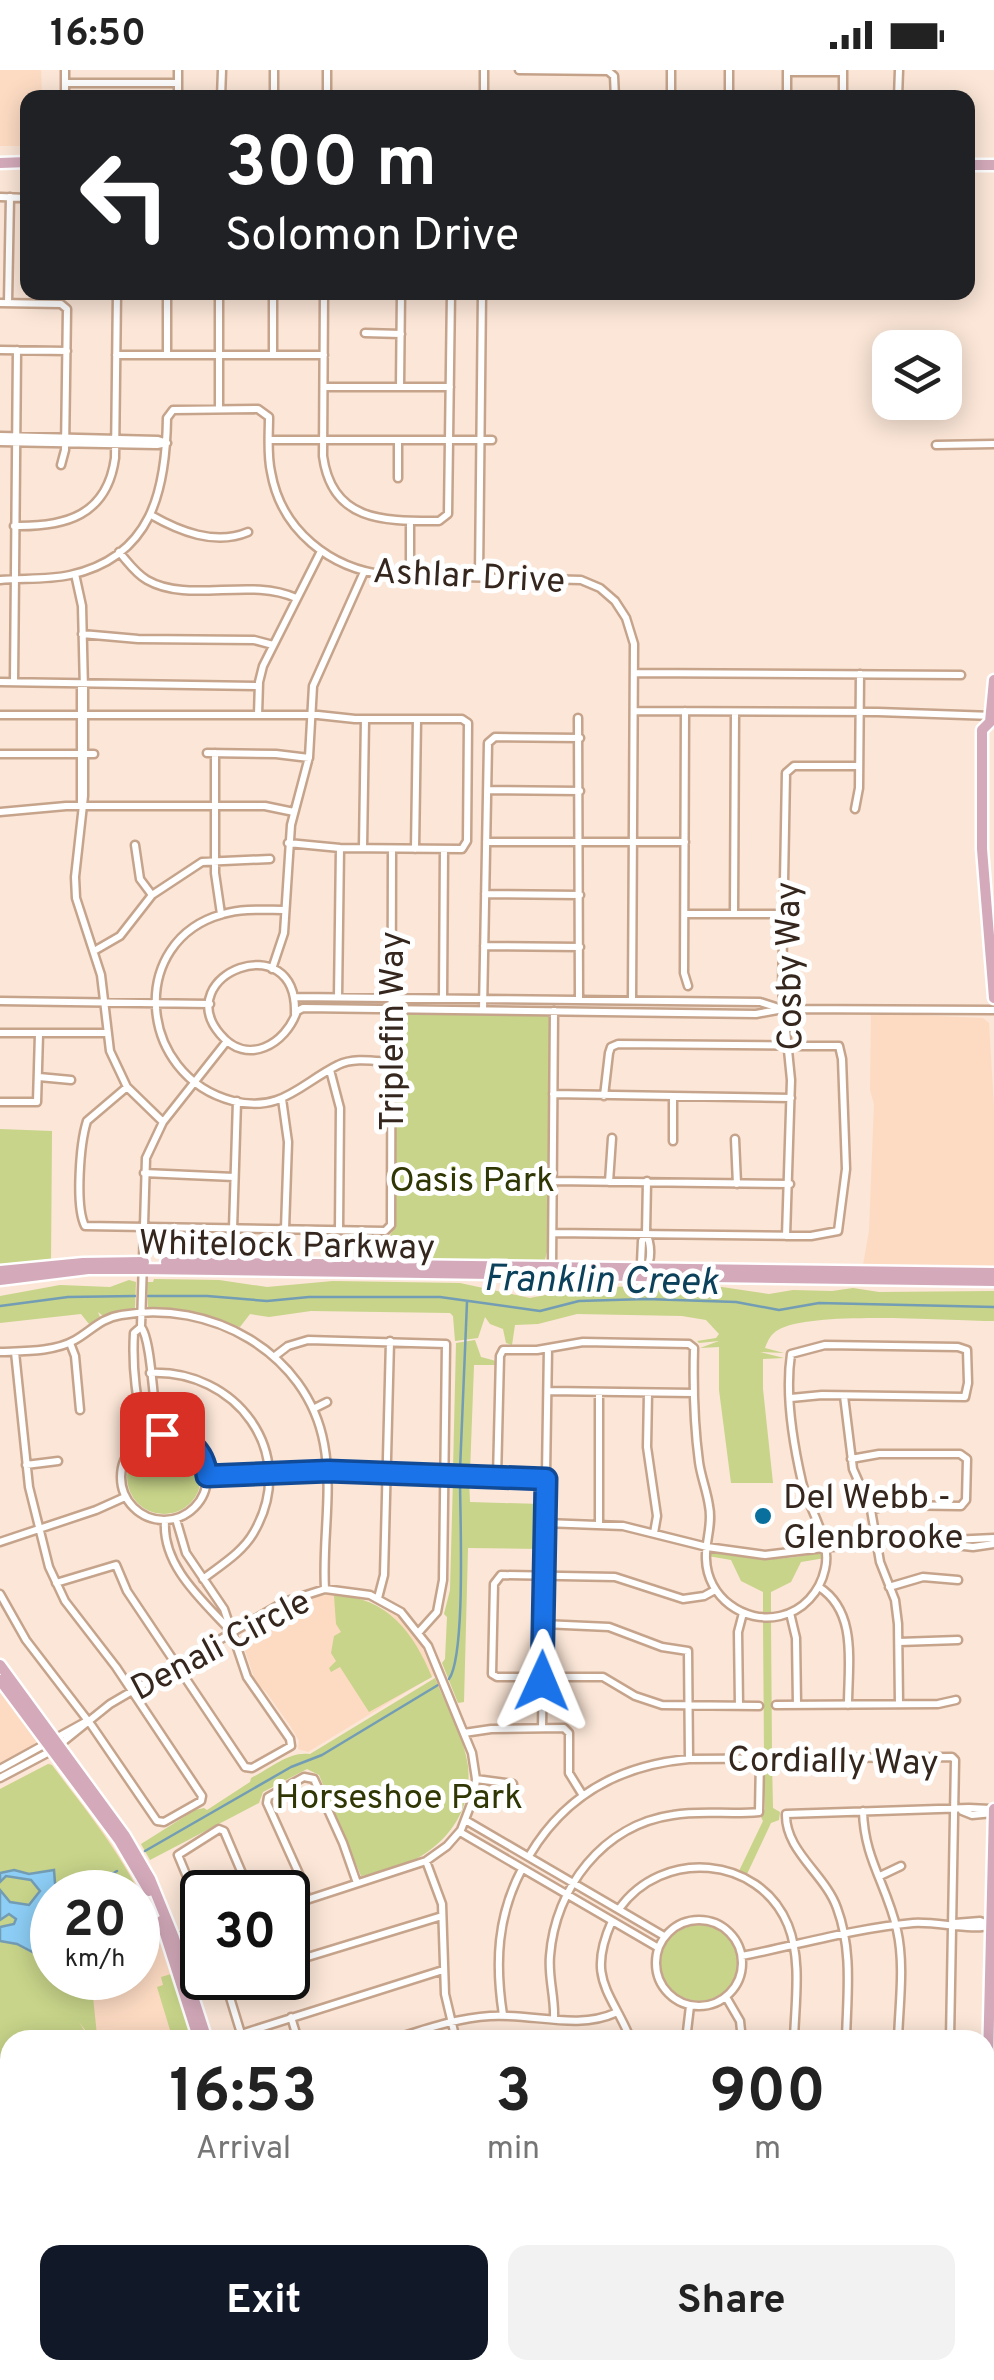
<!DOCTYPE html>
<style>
:root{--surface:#fff;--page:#f2f2f2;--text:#222;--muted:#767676;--accent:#111827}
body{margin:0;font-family:Overpass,sans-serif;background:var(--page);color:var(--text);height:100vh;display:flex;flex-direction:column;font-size:38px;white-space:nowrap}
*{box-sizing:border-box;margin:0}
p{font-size:32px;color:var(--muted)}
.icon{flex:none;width:55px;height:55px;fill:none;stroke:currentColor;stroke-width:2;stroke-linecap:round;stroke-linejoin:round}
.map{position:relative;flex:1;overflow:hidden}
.drawer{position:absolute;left:0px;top:1960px;width:995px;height:350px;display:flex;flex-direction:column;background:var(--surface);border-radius:30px 30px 0 0;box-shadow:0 5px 25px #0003}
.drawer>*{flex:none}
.guide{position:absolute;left:20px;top:20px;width:955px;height:210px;border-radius:20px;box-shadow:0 5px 25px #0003;background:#202124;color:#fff;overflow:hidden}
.buttons{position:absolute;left:872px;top:260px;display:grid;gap:20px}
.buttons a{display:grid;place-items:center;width:90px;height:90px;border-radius:20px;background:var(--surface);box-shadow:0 5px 25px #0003;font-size:50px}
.speed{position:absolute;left:30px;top:1800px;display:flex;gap:20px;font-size:50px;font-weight:700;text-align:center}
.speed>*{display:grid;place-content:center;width:130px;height:130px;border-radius:50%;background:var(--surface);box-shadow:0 5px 25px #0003;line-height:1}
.speed small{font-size:25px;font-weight:400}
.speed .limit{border:5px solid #111;border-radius:15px;background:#fff;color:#111}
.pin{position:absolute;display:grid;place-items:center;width:85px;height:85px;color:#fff;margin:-42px;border-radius:20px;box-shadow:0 5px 15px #0006}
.me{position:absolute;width:110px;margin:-55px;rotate:1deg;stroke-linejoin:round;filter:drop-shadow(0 0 8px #0008)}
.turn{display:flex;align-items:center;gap:35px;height:210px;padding:0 40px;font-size:45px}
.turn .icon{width:130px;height:130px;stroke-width:2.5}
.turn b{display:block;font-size:70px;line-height:85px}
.eta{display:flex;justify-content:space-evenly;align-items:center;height:170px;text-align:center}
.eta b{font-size:60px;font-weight:700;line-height:70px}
.button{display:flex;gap:20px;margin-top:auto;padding:20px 40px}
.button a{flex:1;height:115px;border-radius:20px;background:var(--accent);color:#fff;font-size:40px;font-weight:700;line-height:115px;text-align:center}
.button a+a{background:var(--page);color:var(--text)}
.status{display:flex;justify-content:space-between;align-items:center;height:70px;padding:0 50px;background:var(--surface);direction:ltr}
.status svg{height:28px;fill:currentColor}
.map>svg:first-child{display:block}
.built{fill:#fddbc3;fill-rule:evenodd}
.green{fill:#c7d489}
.water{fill:#8dcef6;stroke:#739cb5;stroke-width:2.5}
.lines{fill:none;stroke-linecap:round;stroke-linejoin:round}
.stream{stroke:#739cb5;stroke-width:2.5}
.minor-casing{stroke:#c6a48c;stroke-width:11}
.major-casing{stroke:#fff;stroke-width:15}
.minor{stroke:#fff;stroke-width:6}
.major{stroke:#d4aaba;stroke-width:10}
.route-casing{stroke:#114b97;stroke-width:25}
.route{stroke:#1a73e8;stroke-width:18}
.poi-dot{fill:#096f9c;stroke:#fff;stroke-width:4}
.labels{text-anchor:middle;stroke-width:10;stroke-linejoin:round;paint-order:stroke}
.street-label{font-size:35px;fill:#35271e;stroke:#fff}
.park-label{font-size:35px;fill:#313704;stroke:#fff}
.poi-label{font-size:35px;fill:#35271e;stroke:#fff;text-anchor:start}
.water-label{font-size:38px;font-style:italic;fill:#0b415b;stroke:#fff}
</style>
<div class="status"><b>16:50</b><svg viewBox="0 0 49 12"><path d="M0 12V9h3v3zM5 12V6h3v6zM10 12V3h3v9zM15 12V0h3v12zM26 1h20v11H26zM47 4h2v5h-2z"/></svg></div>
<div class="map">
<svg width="994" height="2310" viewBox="0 0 994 2310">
<rect width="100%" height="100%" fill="#fbe6d7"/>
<!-- built -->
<path class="built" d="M0 0H41L42 27 28 28 27 76H0Z
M871 943 983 948 989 953 994 1037V1197L863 1195 869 1161 874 1034 870 1020Z
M331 1524 356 1526 397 1546 419 1570 434 1605 308 1682 298 1679 299 1671 291 1657 266 1622 256 1613 240 1566 301 1530Z
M0 1621 36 1671 34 1675 0 1693Z
M50 1693 102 1759 133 1807 156 1858 192 1970H10V2121H0V1719ZM52 1822H138V1908H52Z
M680 2300H980V2309L680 2310Z"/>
<!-- green -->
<path class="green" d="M400 940 549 943 550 1169 544 1194 390 1193V1165L395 1157 394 946Z
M0 1059 52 1061 51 1192 0 1196Z
M154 1209 219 1210 267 1217 333 1211 460 1213 530 1228 581 1218 640 1216 722 1217 769 1224 793 1220 832 1221 853 1218 879 1222 994 1221V1251C949 1251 812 1240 778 1260 771 1264 768 1270 765 1278L784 1283 760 1282 784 1288 763 1289V1319L773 1413H731L719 1320V1277L700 1278 719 1271 699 1273 697 1271 716 1268 719 1264 706 1250 682 1246 577 1244 538 1254 515 1255 512 1275 506 1273 503 1259 490 1254 485 1247 478 1268 455 1271 453 1246 450 1243 311 1241 269 1247 250 1244 240 1257 198 1243 148 1238 147 1212H153Z
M129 1210 136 1212 135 1238 103 1246 98 1242 100 1247 89 1254 81 1244 0 1253V1226L60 1215 110 1217Z
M475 1270 481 1287 496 1291 495 1295H474L470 1402 453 1400 456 1273Z
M127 1407a37 37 0 1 1 74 0a37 37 0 1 1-74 0Z
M453 1409 469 1410 470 1432 541 1434 540 1479 468 1478 464 1632 458 1633 442 1593 445 1589 447 1547 444 1544 450 1520Z
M713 1480C746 1490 785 1492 819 1482L825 1488 801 1492 791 1512 771 1522V1543H763V1522L741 1511 731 1490 708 1486Z
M334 1526C386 1525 414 1563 432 1607L369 1642 340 1597 331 1602 329 1598 336 1591 331 1583 334 1566 341 1562 336 1554Z
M763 1552H771L772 1684H764Z
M435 1608C446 1636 464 1666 468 1696 475 1760 419 1800 361 1806L319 1705 307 1699 263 1722 259 1733 150 1790 141 1774 195 1740 204 1738 207 1740 250 1712 251 1708C271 1698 289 1681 310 1684Z
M772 1691 773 1738 780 1742 779 1750 771 1753 747 1804 739 1801 763 1751 761 1747 765 1739 763 1696 765 1692Z
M48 1694 52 1695C97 1755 134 1798 160 1871L138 1878V1822H52V1908H91L97 1965 92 1969 79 1952 90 1970H10V1998L0 2000V1719Z
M661 1893a38 38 0 1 1 76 0a38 38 0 1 1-76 0Z
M171 1904 192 1970H173L157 1917 163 1915 161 1907Z
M0 2134H10V2300H236L234 2309 0 2304Z
M255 2300H474L473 2310H260Z
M483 2300H680V2310H483Z"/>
<!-- water -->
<path class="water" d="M14 1800 29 1804 54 1800 55 1813 66 1822H52V1880L38 1885 17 1874 0 1871V1857L14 1854 16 1849 9 1844 0 1850V1820L10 1832 29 1835 40 1821 31 1810 6 1806 0 1812V1803Z"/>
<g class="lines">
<!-- stream -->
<path class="stream" d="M147 1226H207L267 1231 309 1227H440L540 1241 579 1231 646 1229 736 1232 779 1240 819 1233 994 1237
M0 1236 68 1227 135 1226
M460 1400 467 1232
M449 1609C466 1585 460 1446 460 1409
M145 1781 291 1697 322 1685 438 1615
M82 1822 117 1801"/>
<!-- minor casing -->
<g class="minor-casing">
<path id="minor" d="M484 0V28
M519 0 608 1 614 6 615 28
M787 2H843
M65 13H178
M65 28V0
M178 28V0
M221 28 222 0
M274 28V0
M327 28V0
M671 28V0
M729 28V0
M787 28V1
M843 28V0
M898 28 899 0
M0 127 28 128
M324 222 323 386C332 453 386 451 439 451L448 444 451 222
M0 233 61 234 67 239 65 380 61 395
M8 233 10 127
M365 263 401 264
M0 280 67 281
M116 285H324
M167 285V222
M273 285V222
M400 316 401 222
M324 317H450
M219 338V222
M0 366 158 370 167 373
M269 370H492
M0 372 157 375 167 373
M936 375 994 374
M398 408V370
M151 445C179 461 215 476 248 462
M14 456C65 457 107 446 115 388L117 222
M119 482C128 492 135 503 147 510 189 534 249 507 296 528
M75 504 82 536 84 620V726L75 807 76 828 101 905 110 981 127 1017 163 1052
M410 506V451
M479 506 482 222
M0 510C23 508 47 510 70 505 152 487 166 420 167 348L173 340 258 339 269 347C269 365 267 384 271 402 281 460 330 499 387 505L581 510 600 518 615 531 626 548 634 574 632 930
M82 564 138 569 254 570 273 575
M634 603 961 605
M0 612 258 616
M14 612 17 280
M634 641 878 642 993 646
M685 641 684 903 688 916
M0 645H318L355 649H462L468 653 467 771 462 779 340 778 288 773
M258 645 259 612 263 596 321 481
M578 648 579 929
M207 683 276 684 309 688
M215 683V803L221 844
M0 684H94
M487 720 580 721
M81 735V613
M855 739 859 718 860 604
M0 742 66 736H265L294 742
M486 772H685
M135 775 140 809 152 825
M363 778 365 649
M415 779 417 649
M485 824 580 825
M285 840C265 840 243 838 223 844 127 870 137 1006 233 1031 281 1043 300 1014 338 995 353 987 375 991 391 992
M685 844H786
M734 844 735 642
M484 876 580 877
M94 881 120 866 152 825 202 792 270 789
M272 899 284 863 291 755 309 687 313 616 364 502
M294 927 760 932 782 939
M338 927 340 778
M443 927 444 779
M0 931 210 934
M483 940 488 673 495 667 580 668
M295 944C298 854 170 905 220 964 247 997 286 974 297 941L303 938 756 944 783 939 994 940
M0 963H107
M330 1000 340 1038 339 1160
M39 1007 71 1010
M127 1017 87 1051C80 1073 75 1136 85 1156L385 1161 391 1155 392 779
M553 1024 791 1028
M282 1029 288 1072 285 1159
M0 1032H37L39 964
M735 1069 737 1114
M673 1071V1028
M144 1103 234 1107
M553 1111 790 1114
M609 1112 612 1068
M233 1159 237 1031
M553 1163 811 1166 838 1161 846 1099 842 989 839 976 618 974 611 977 609 983 604 1026
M786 1166 791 1010 782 920 786 703 794 696H859
M552 1197 554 941
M646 1198C652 1190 651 1173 646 1164L647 1111
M646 1198 641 1193 642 1171 646 1165
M141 1257C152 1270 153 1340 159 1364
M70 1273 75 1286 80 1340
M0 1282C23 1281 54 1282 75 1270 91 1261 101 1248 121 1245 210 1229 307 1282 324 1374 333 1422 322 1471 325 1519
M275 1286 288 1276 308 1270 446 1274 443 1510 437 1542 419 1562
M150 1303C235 1299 300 1382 254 1462 243 1482 221 1495 203 1509
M549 1321 693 1323
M599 1322V1454
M648 1323 647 1377 657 1446 654 1463
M844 1326 853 1399 871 1440 880 1492 895 1530 898 1554 899 1634
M313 1339 327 1332
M121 1407a43 43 0 1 1 86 0a43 43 0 1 1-86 0Z
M147 1367C136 1336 132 1296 134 1263L141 1257 146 1088 163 1052 227 971
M851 1389 879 1384H960L967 1389 966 1430 961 1436 889 1435 871 1440
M26 1395 58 1391
M207 1406 328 1401 546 1409
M497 1408 500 1286 503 1280H537L583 1272 689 1274 694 1278C693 1316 694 1355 699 1392 701 1407 707 1421 709 1436 713 1455 705 1471 706 1489 707 1527 744 1554 780 1546 803 1541 820 1522 825 1499 832 1470 809 1440 802 1412 793 1373 785 1324 791 1284L825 1275 958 1277 967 1280 968 1313 965 1327 822 1325 791 1328
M165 1451C162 1495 201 1529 228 1558
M545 1453 623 1456 707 1477 765 1485 899 1469 973 1477 994 1474
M951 1470 994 1468
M0 1472 96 1440 125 1427
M56 1513 116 1495 127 1521 245 1697 252 1698 291 1676 290 1669 247 1607 224 1539 186 1483 176 1449
M819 1517C858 1542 848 1594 848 1635
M889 1517 923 1507 958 1510
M715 1520 704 1526 683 1529 615 1507 501 1505 494 1514 492 1604 497 1607H603L635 1626 662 1635 759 1636
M0 1524 26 1570 92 1656 157 1751 164 1752 201 1731 202 1726 116 1597 65 1531 49 1497 29 1417 15 1282
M378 1528 384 1505 390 1271
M790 1543 796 1568 797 1635
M543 1554 609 1557 662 1577 688 1581 689 1689
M899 1572 958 1570
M776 1635 938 1634 956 1630
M739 1636 738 1562 743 1543
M542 1658 548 1278
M464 1663 491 1659 564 1658 569 1663V1703L582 1724
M0 1699 87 1651
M0 1708 53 1680 110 1634 284 1532 325 1519 370 1525 401 1542 428 1576 472 1683 476 1709 474 1726 461 1760 447 1776 426 1791 288 1836
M476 1709 513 1714
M863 1741C864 1789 887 1815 897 1860 905 1895 899 1935 898 1970
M962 1741 972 1745 993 1743
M467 1751 664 1866
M460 1762 657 1877
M529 1786C565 1725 619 1695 689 1689L952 1687 955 1690 950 1970
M426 1791 442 1834 445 1924 456 1970
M880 1806 901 1796
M307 1830 300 1806 267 1733 268 1727 304 1707 314 1709 343 1773 357 1813
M619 1839C662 1778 759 1785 788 1855 802 1890 795 1933 794 1970
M202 1843 178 1785 219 1759 224 1761 250 1822
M656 1893a43 43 0 1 1 86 0a43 43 0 1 1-86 0Z
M612 1851C586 1909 611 1921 631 1970
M955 1853 980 1851 991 1855
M175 1868 202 1860
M176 1875 202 1867
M742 1886C798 1875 856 1858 913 1853 937 1851 973 1862 991 1855
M288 1893 442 1846
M224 1908 243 1970
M726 1927 740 1951 742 1970
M503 1945C495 1893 497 1846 522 1799
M291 1947 298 1970
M554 1948C555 1927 548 1907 550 1886 555 1818 603 1755 673 1745 701 1740 730 1745 759 1742L760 1689
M241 1964 443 1900
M391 1970C423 1960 456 1948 490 1946 531 1943 578 1960 615 1943
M686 1970 690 1936
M846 1970C847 1925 853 1881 837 1838 825 1804 785 1781 786 1744L969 1738 990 1739 993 1743
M0 2129H10
M478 2310V2300"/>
</g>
<!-- major casing -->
<g class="major-casing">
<path id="major" d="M0 93 28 92
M968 95H994
M994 610 990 652 982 660V779L994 928
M166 1192 994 1203
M0 1201 83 1193 144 1192
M0 1210 88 1199H142L994 1211
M0 1595 125 1766 150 1809 174 1868 207 1970
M0 1610 119 1770 149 1821
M161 1851 199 1970
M987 2113 988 2150 994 2160
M985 2116 994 1739
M985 2167 991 2173 994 2217
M985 2264 986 2310
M0 2310H11
M247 2310V2300"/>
</g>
<!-- minor -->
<use href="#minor" class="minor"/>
<!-- major -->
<use href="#major" class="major"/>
</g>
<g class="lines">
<!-- route casing -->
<g class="route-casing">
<path id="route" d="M162 1364C188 1367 204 1380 207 1406L328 1401 546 1409 542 1611"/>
</g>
<!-- route -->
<use href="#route" class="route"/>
</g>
<!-- markers -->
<circle class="poi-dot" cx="763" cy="1446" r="10"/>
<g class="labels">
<!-- street labels -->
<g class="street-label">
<text transform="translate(469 505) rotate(3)" y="12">Ashlar Drive</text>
<text transform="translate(788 896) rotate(-91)" y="12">Cosby Way</text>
<text transform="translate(391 961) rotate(-90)" y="12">Triplefin Way</text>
<text transform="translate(287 1174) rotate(1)" y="12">Whitelock Parkway</text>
<text transform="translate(220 1574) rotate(-28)" y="12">Denali Circle</text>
<text transform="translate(833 1690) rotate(1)" y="12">Cordially Way</text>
</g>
<!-- park labels -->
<g class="park-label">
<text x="472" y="1121">Oasis Park</text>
<text x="399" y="1738">Horseshoe Park</text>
</g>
<!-- poi labels -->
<g class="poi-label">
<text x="783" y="1438">Del Webb -<tspan x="783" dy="40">Glenbrooke</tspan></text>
</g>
<!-- water labels -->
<g class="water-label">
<text transform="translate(601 1209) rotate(1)" y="13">Franklin Creek</text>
</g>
</g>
</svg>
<div class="buttons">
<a><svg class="icon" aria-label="layers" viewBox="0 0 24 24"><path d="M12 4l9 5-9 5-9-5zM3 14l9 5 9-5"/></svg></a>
</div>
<div class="speed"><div>20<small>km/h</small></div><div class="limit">30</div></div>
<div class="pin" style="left:162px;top:1364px;background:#d93025"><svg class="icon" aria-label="arrive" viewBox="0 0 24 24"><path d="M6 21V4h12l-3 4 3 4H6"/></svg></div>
<svg class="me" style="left:542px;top:1611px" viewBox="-20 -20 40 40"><path d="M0-17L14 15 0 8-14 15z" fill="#1a73e8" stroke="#fff" stroke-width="4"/></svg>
<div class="guide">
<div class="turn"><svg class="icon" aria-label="left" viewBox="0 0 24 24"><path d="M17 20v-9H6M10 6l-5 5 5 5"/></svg><div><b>300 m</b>Solomon Drive</div></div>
</div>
<section class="drawer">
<div class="eta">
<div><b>16:53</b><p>Arrival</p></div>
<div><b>3</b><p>min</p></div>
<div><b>900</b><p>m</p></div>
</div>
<div class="button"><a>Exit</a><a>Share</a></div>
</section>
</div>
